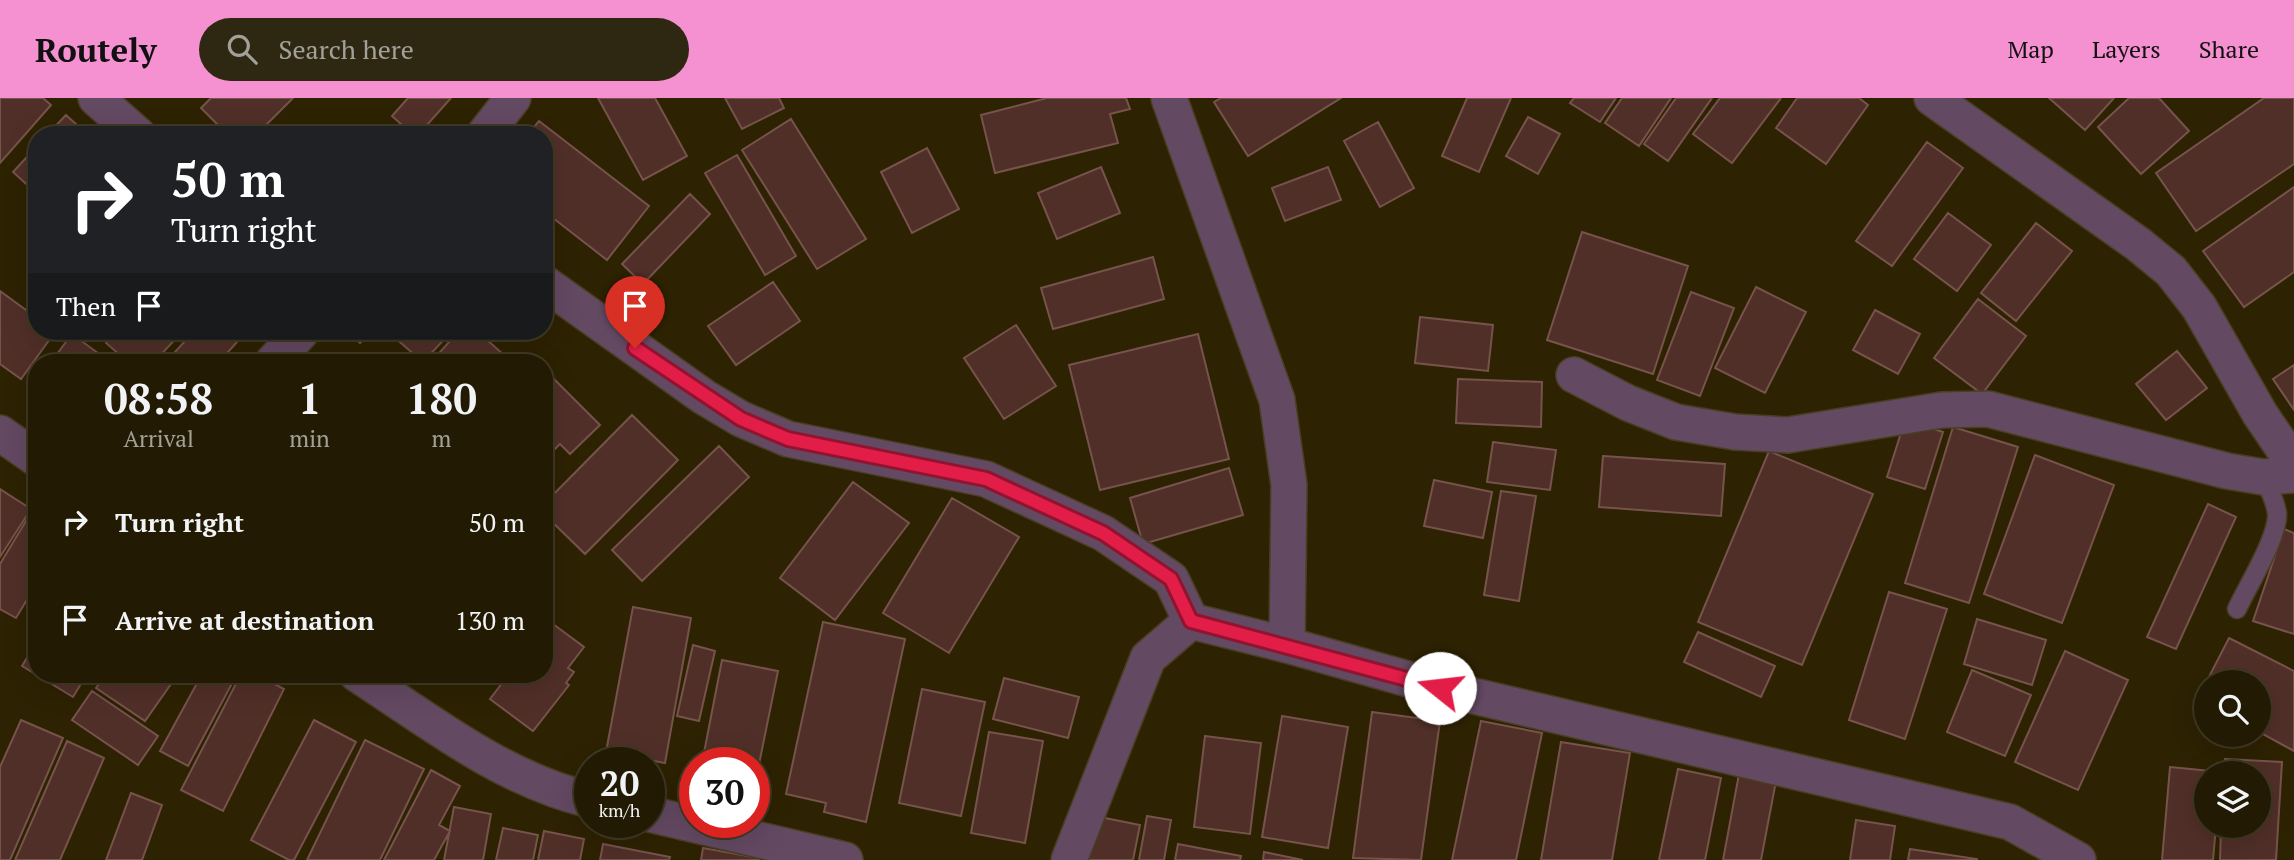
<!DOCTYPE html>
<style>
:root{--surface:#221a02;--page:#2e2711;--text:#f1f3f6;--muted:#a2a199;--line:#3f3824;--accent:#f590d1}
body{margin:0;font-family:"PT Serif",serif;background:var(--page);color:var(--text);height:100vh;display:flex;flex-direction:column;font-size:26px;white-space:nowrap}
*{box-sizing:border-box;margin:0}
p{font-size:23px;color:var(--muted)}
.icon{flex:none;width:38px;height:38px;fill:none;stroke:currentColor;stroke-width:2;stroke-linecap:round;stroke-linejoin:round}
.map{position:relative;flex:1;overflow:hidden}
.panel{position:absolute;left:28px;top:256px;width:525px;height:329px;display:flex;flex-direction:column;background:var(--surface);border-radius:28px;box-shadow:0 7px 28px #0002,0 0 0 2px var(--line)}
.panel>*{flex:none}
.banner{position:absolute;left:28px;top:28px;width:525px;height:214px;border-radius:28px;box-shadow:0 7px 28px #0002,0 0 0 2px var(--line);background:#202124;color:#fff;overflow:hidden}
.buttons{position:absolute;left:2194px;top:572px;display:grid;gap:14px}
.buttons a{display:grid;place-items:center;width:77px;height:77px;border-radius:50%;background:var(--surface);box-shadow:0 7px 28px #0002,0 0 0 2px var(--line);font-size:35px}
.speed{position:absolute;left:574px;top:649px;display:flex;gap:14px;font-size:35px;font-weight:700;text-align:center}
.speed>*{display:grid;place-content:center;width:91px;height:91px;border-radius:50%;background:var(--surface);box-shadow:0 7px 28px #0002,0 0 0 2px var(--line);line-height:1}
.speed small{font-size:18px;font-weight:400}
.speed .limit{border:10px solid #d22;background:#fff;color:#111}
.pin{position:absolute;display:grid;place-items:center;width:60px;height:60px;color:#fff;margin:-72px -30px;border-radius:50% 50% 50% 0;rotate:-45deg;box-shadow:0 0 7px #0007}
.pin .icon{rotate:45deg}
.me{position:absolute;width:77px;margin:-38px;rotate:286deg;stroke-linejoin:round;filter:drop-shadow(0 0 5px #0008)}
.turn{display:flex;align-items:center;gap:24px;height:147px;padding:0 28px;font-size:32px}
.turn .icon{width:91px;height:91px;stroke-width:2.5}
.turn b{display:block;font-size:49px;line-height:60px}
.then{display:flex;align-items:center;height:66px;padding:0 28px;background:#0003;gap:14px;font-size:26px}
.eta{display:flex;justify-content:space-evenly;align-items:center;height:119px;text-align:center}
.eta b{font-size:42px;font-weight:800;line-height:49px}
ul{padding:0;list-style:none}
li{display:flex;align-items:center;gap:21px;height:98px;padding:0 28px}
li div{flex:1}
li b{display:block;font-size:26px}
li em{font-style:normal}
header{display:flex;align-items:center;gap:42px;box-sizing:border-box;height:98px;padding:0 35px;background:var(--accent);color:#111}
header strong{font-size:33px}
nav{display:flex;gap:38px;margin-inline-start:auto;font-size:24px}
.search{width:490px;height:63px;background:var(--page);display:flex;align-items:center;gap:18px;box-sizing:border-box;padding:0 24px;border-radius:38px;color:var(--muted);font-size:26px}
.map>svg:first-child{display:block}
.building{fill:#502f28;stroke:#76534b;stroke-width:2}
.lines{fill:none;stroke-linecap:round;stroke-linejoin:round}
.lane-casing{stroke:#483e20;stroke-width:21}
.street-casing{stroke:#483e20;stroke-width:38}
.lane{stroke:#634962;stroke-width:18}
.street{stroke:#634962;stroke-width:35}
.route-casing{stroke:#92132f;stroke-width:18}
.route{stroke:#e11d48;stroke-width:12}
</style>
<header>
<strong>Routely</strong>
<div class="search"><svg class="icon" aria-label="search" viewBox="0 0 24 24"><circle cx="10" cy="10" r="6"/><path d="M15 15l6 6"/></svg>Search here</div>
<nav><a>Map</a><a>Layers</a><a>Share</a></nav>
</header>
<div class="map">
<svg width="2294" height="762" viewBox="0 0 2294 762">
<rect width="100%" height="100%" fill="#2d2202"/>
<!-- building -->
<path class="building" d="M0 0H43L51 7 0 65Z
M211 0H293L256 37H228L201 10Z
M408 0H451L418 37H413L392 18Z
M598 0H655L687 58 643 82Z
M725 0H779L784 10 742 31Z
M1047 0H1126L1130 11 1110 16 1118 45 995 75 981 17Z
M1221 0H1341L1248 58 1214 4Z
M1467 0H1511L1479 74 1442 58Z
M1574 0H1616L1600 24 1570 5Z
M1622 0H1671L1639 48 1605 25Z
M1676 0H1712L1668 63 1644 46Z
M1720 0H1781L1732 65 1693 36Z
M1797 0H1859L1868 7 1826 66 1776 30Z
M2049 0H2114L2085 32Z
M2129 0H2159L2189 33 2141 76 2098 29Z
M2264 0H2294V66L2196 133 2156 75Z
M66 17 88 37H47Z
M1528 19 1560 36 1538 76 1506 58Z
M791 21 866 141 817 171 742 52Z
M539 23 649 108 607 162 544 113V37H528Z
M1378 24 1414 90 1380 109 1344 43Z
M1927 44 1963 70 1892 168 1856 143Z
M37 48V96L13 74Z
M927 50 959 111 912 135 881 74Z
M737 57 796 158 765 177 705 75Z
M1101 69 1120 115 1057 141 1038 95Z
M1328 69 1341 102 1285 123 1272 90Z
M2294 89V174L2244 209 2203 153Z
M690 96 710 116 643 186 622 166Z
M1948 115 1991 147 1957 193 1914 161Z
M2036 125 2072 153 2016 223 1981 195Z
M1582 134 1688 168 1653 276 1547 242Z
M1153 159 1164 201 1053 231 1041 190Z
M773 184 800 223 736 267 708 228Z
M1756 189 1806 214 1765 295 1715 270Z
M0 193 37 220V233L55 234 21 281 0 266Z
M1691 194 1734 210 1700 298 1657 282Z
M1978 201 2026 238 1982 296 1934 260Z
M1875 212 1920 236 1898 276 1853 252Z
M1420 219 1493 227 1488 273 1415 265Z
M1016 227 1056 288 1004 321 964 260Z
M117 233H183L154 264H128L106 245Z
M194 233H247L219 264H166Z
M347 233H370L360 245Z
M387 233H452L423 264Z
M459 233H477L504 257 497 264H431Z
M72 236 110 264H51Z
M1198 236 1229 361 1100 392 1069 267Z
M2177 253 2207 290 2166 322 2136 286Z
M2294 267V312L2273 281Z
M548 275 600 327 570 356 560 346 544 362V278Z
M1458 281 1542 284 1541 329 1456 325Z
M632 317 678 362 585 456 544 416V406Z
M1905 322 1943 334 1925 391 1887 379Z
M1953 329 2018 349 1969 505 1905 485Z
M1493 344 1556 352 1550 392 1487 384Z
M719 348 749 379 642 483 612 452Z
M1769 353 1873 396 1802 567 1698 524Z
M2035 357 2114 387 2062 525 1984 496Z
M1603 358 1725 366 1721 418 1599 409Z
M1229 370 1243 417 1143 446 1130 400Z
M1434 382 1492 394 1483 440 1424 428Z
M853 384 909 425 835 522 780 480Z
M0 391 31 411 0 459Z
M1501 393 1536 398 1519 503 1484 497Z
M952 400 1019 439 949 555 883 515Z
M2208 406 2236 419 2176 551 2147 539Z
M29 418 37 422V485L16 520 0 511V466Z
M2284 431 2294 435V536L2253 523Z
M1889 494 1947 511 1905 641 1849 622Z
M633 509 691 520 665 665 606 654Z
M1977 521 2046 542 2032 587 1964 566Z
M549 523 584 549 568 570 574 574 566 585 569 587 533 633 490 601 509 576H544V530Z
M823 524 905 541 866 724 824 714 826 705 786 696Z
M1698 534 1775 568 1761 599 1684 564Z
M2229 540 2294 573V653L2259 634V584H2207V607L2197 602Z
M37 544V576H87L73 599 22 568Z
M693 547 715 553 699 623 677 618Z
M2065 553 2128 582 2078 692 2015 664Z
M722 562 778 573 756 681 754 665H702Z
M1972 572 2031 597 2005 658 1947 634Z
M106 576H178L145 623 96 590Z
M202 576H237L188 668 160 653Z
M241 576H255L284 591 223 713 181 692Z
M1004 580 1079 599 1068 640 993 621Z
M922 591 985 604 961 718 899 705Z
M92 593 158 638 138 667 72 622Z
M1372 614 1440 623 1421 762 1353 760Z
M1282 618 1348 629 1328 750 1262 739Z
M21 622 63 640 10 762H0V669Z
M314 622 356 644 294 762H289L251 742Z
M1481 623 1542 635 1516 762H1452Z
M989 634 1043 643 1025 745 971 735Z
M1205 638 1261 645 1250 736 1194 729Z
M365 642 424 671 380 762H307Z
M67 643 104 660 60 762H15Z
M1561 644 1630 655 1612 762H1541Z
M2225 661 2282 664 2276 762H2220L2221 728H2259V676H2225Z
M2170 669 2221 674 2207 676V728H2216L2213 762H2162Z
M1678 671 1721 680 1705 762H1659Z
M431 672 460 688 439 727 450 733 434 762H384Z
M1739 676 1776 683 1761 762H1723Z
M131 695 162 707 142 762H106Z
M454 709 491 716 483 762H444Z
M1095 718 1140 727 1133 762H1087Z
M1147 718 1171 722 1164 762H1139Z
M1856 722 1895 728 1890 762H1850Z
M503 730 538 737 533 762H496Z
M544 733 584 741 580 762H538Z
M603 746 670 759 669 762H600Z
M1178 746 1241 758 1240 762H1175Z
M703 750 759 760V762H701Z
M1910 751 1977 761V762H1908Z
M1264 754 1303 762H1263Z"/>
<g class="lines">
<!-- lane casing -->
<g class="lane-casing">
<path id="lane" d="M2237 511C2247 489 2279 438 2277 415 2275 402 2269 390 2263 379"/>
</g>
<!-- street casing -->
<g class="street-casing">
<path id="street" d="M96 0 138 37
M1169 0 1277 302 1289 387 1287 547 1440 590 2010 724 2078 762
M1932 0 2138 146 2171 173 2199 209 2260 316 2294 366
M484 37 513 0
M544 185 704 299 741 321 788 341 986 381 1103 435 1171 481 1191 523 1287 547
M273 264 302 233
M1574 277 1628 305 1676 324 1735 334 1788 337 1942 312 1988 311 2227 373 2263 379 2294 377
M0 335 37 361
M357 576C431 624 502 681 590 702
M649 716 845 762
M1069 762 1148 560 1191 523"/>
</g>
<!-- lane -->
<use href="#lane" class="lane"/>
<!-- street -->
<use href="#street" class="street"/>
</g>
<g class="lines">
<!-- route casing -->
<g class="route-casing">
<path id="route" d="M635 250 741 321 788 341 986 381 1103 435 1171 481 1191 523 1440 590"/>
</g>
<!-- route -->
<use href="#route" class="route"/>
</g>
</svg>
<div class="buttons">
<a><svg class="icon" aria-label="search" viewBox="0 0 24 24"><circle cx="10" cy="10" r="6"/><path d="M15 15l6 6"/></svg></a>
<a><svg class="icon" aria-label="layers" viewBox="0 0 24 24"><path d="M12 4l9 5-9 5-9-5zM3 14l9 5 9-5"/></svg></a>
</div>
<div class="speed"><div>20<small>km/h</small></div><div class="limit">30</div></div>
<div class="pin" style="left:635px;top:250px;background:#d93025"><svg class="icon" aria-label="arrive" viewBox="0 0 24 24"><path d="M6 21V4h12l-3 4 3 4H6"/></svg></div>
<svg class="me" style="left:1440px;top:590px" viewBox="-20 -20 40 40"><circle r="19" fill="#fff"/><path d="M0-13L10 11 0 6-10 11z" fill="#e11d48"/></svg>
<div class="banner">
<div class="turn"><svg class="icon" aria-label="right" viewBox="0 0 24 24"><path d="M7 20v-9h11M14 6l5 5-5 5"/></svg><div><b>50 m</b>Turn right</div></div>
<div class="then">Then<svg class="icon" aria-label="arrive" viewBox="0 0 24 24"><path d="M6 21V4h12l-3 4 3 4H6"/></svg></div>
</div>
<section class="panel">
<div class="eta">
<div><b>08:58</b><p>Arrival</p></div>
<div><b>1</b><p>min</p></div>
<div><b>180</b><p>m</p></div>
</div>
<ul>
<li><svg class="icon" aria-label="right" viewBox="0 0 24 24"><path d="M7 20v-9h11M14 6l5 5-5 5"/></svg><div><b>Turn right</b></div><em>50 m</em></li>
<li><svg class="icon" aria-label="arrive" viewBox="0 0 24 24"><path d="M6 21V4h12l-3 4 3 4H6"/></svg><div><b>Arrive at destination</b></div><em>130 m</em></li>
</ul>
</section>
</div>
